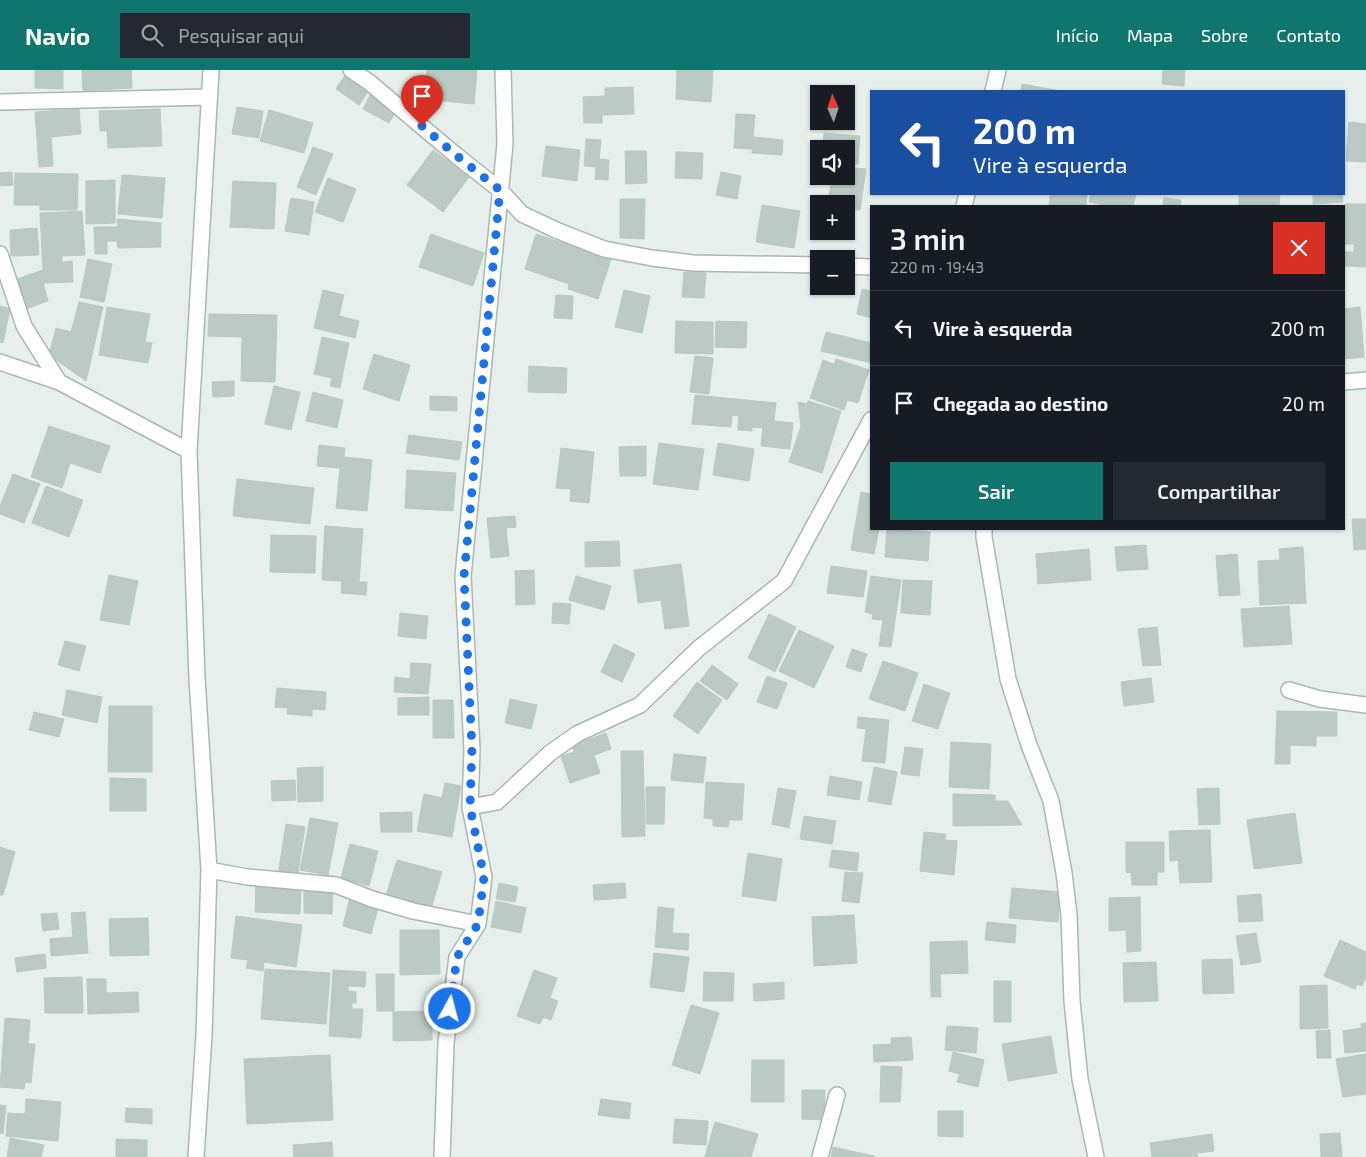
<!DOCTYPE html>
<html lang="pt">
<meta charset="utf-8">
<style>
:root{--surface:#171b24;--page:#242831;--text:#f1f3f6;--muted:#9ea1a6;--line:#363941;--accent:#0f766e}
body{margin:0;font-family:"Exo 2",sans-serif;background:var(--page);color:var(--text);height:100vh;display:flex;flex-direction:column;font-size:19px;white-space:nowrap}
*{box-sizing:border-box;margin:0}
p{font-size:16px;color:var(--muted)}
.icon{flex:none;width:28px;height:28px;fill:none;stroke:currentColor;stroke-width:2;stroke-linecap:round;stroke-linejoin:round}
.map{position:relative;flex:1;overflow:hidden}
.panel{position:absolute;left:870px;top:135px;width:475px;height:325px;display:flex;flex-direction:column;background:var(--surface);border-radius:0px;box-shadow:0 1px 4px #0004}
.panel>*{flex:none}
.hud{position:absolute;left:870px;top:20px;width:475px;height:105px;border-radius:0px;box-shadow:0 1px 4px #0004;background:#1a4fa0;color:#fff;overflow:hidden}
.needle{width:32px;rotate:357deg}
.tools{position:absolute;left:810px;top:15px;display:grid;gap:10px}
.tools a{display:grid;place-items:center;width:45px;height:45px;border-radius:0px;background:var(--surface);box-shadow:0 1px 4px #0004;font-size:25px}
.pin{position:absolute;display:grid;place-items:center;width:42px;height:42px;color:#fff;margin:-51px -21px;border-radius:50% 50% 50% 0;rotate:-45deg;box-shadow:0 0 5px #0007}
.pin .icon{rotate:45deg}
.me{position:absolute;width:55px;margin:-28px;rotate:7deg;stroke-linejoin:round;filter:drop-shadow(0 0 4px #0008)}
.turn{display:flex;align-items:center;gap:18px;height:105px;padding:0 20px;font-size:22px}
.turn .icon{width:65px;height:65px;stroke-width:2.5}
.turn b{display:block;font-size:35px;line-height:42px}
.round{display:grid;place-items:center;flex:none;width:52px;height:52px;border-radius:0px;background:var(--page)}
.overview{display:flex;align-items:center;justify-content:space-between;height:85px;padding:0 20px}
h1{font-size:30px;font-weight:600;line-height:38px}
.button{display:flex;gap:10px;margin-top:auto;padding:10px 20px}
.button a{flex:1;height:58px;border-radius:0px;background:var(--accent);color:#fff;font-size:20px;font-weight:600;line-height:58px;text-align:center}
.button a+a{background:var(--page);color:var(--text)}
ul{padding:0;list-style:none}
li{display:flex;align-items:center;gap:15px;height:75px;padding:0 20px;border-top:1px solid var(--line)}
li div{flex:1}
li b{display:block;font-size:19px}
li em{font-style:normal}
header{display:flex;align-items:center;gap:30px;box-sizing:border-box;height:70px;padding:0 25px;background:var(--accent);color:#fff}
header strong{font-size:24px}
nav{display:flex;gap:28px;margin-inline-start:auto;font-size:18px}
.search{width:350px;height:45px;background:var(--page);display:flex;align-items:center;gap:12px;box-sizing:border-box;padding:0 18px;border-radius:0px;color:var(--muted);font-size:19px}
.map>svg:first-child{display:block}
.building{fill:#bbcac4;stroke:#b8c9c2}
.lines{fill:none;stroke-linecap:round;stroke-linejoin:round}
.minor-casing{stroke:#a8b8b2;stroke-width:18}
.minor{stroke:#fff;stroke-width:15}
.route{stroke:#1a73e8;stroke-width:9;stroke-dasharray:0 16.2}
</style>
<header>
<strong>Navio</strong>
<div class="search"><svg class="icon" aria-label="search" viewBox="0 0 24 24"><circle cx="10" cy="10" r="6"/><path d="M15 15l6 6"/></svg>Pesquisar aqui</div>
<nav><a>Início</a><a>Mapa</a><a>Sobre</a><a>Contato</a></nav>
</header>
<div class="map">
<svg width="1366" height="1087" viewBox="0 0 1366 1087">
<rect width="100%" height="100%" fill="#e6efeb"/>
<!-- building -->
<path class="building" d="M35 0H63V19L35 18Z
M82 0H131L132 18 83 21Z
M427 0H477L474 34 424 29Z
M677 0H713L711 32 676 29Z
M1163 0H1185L1184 16 1162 14Z
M345 5 368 21 359 35 336 19Z
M1022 14 1060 21H1021Z
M633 17 634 44 602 45V53H584L583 27 605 26V18Z
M371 23 398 38 389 53 363 39Z
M237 37 263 41 259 68 232 64Z
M79 39 81 64 51 67 53 96 39 97 35 42Z
M160 39 162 76 108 78 107 61H100L99 41Z
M269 40 313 53 304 83 260 71Z
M736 44 755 45 752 79 734 78Z
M1349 52 1366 54V92L1346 91Z
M824 63 860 66 858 94H846V79H823Z
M754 67 783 70 782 85 752 83Z
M586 69 601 70 599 89 609 90 608 110 595 109 596 97 584 96Z
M546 76 580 80 577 111 542 106Z
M313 77 333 84 316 125 297 117Z
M433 80 469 107 443 142 407 115Z
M625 81H646L647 113 626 114Z
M676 82 703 83 702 109 675 108Z
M846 97 866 99 860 140 846 139V134H828L832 106H846Z
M12 102 13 115 0 116V103Z
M721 102 741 106 737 129 716 125Z
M15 103 78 104 77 140H40V135H14Z
M122 105 165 108 162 148 118 144Z
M328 108 356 119 343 152 315 142Z
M115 110V153L86 154V111Z
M233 111 276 113 274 159 230 157Z
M1050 124H1087L1086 136H1049Z
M1091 124H1136L1133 136H1109L1089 132Z
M1239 124H1280L1279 136H1239Z
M1313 124H1342L1343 132 1313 134Z
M291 128 314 132 309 165 285 161Z
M1164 128 1181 130 1180 136H1163Z
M620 129H645L644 169 620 168Z
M1345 134H1366V197L1344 196V182H1354V174H1345Z
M762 135 800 141 794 178 756 172Z
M82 141 85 185 62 186V192L72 191 73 212 43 213 48 231 26 239 17 209 43 200 40 143Z
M117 149 161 153V177L118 178 117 171H107V184H95L94 157H118Z
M37 158 39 185 11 186 10 160Z
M431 164 484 183 473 216 419 197Z
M536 164 611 189 598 229 568 219 569 214 525 199Z
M88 189 112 194 104 232 80 227Z
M684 202 706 203 704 228 682 227Z
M862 219 871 221V248L857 244Z
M323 220 344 225 339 246 359 251 355 268 314 258Z
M624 220 650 226 642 263 615 257Z
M556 225 573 226 572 249 554 248Z
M79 232 103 237 86 311 49 285 56 258 71 262Z
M0 236 10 239 3 273 0 272Z
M107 237 150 244 145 272 152 273 148 293 99 285Z
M1360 237 1364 287 1344 289V239Z
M209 244 277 245 275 312 241 311 242 267 208 266Z
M676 251 713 252V284L675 283Z
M716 251 747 252 746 278 715 277Z
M826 262 871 273V293L821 281Z
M322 267 349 273 340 318 330 316 332 308 314 304Z
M374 284 410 295 399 331 363 319Z
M695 286 713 288 709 324 690 322Z
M836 289 869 300 858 333 847 330 844 340 810 328 823 290 834 294Z
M529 296 567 298 566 323 528 322Z
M234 311V326L213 327 212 312Z
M274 316 300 322 291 360 265 354Z
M313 322 343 330 337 358 306 351Z
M695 325 776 333 774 351 793 353 790 379 761 376 763 358 752 357V361L738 360 739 346 732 345 731 357 692 354Z
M430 326 457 327V341L430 340Z
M808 331 841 341 822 403 789 392 801 356 798 332 807 334Z
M49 356 110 376 100 403 70 393 62 418 31 407Z
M409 365 462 372 459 390 406 383Z
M659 373 704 379 698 420 653 414Z
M718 373 754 379 749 411 713 405Z
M319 375 345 378 344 387 372 390 367 441 336 438 340 398 317 396Z
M646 376V406H620L619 377Z
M561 378 594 382 589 433 570 431 571 419 556 418Z
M407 400 456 403 453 441 405 438Z
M13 404 40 414 24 453 0 444V436Z
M237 409 314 418 310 454 233 446Z
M46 416 83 430 69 467 32 453Z
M861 422 871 424V459H879L874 484 851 480Z
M515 446 516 457 506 458 509 486 491 488 487 448Z
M1352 449H1366V479L1354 480Z
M325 456 363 459 359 512H367L366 525 341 523 342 511 322 510Z
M887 459 930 462 928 491 885 487Z
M271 465 316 466 315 503 270 502Z
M619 471 620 496 585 497V472Z
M1146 475 1148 499 1117 501 1115 477Z
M1303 477 1306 533 1260 535 1258 491 1280 490 1279 479Z
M1089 479 1091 510 1038 514 1036 484Z
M1237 484 1240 525 1219 526 1216 486Z
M681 494 689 556 665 559 661 530 638 533 634 500Z
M831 496 867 501 863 527 827 523Z
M534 500 535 534 516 535 515 501Z
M109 505 138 511 129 555 100 550Z
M576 506 611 516 604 540 569 530Z
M871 506 901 510 891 577 879 576 883 550 872 549 873 544 865 542Z
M903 510 932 511 930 545 901 543Z
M553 533 571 534 569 554 552 553Z
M1289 536 1292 574 1244 577 1241 539Z
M400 543 428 546 426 569 398 566Z
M769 544 796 557 775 602 748 588Z
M1157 557 1161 595 1143 596 1138 559Z
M799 560 834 576 814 618 779 601Z
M65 571 86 576 79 601 58 595Z
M614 574 635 584 622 612 601 602Z
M852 579 867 584 861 602 846 597Z
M883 591 918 603 905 641 869 629Z
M411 593 431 594 428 624 394 622 395 607 410 609Z
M712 595 738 614 727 630 700 611Z
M767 606 787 613 777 639 757 632Z
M1151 608 1154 632 1124 636 1121 612Z
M697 612 722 630 698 664 673 646Z
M924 614 950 623 938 659 912 651Z
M277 618 326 622 325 640 312 639V646L287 644 288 638 275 637Z
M67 620 102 627 97 653 62 645Z
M429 627V645H398V628Z
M510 629 537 635 531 659 505 653Z
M433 630H453L454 668H433Z
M109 636H152V702H108Z
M1277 641 1337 642V666H1316V676L1290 675V694H1275Z
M34 642 64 649 59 667 29 660Z
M858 647 889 650 885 693 862 691 866 659 857 658Z
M606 663 611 679 594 685 600 703 570 713 561 686 574 682 572 676Z
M951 672 991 674 989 719 949 717Z
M905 677 923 679 919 706 901 704Z
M621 681H643L645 766 622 767Z
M674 684 706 687 703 713 671 710Z
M323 697V731L298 732 297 698Z
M874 697 897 702 891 735 868 731Z
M830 706 862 712 859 730 827 725Z
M110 708 146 709V741H110Z
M295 710 296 730 272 731 271 711Z
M706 712 744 714 742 750H729L728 757 713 756V749L704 748Z
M445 713 461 716 452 767 417 761 424 724 442 728Z
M646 717H665L664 754H646Z
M778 718 796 721 789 758 772 754Z
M1219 718 1220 754 1199 755 1197 719Z
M953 724 995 725V731H1008L1022 755 953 756Z
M412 742V762H381L380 743Z
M1295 743 1302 793 1254 799 1247 750Z
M804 746 836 751 832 774 800 769Z
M310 748 338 753 328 805 300 800Z
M286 754 305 757 297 808 278 805Z
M1210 760 1212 812 1180 813 1178 790 1170 791 1169 761Z
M924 762 946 764 945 770 957 771 954 805 920 801Z
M1126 772H1164V802H1157V815H1132L1131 803 1126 802Z
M350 774 378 781 369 816 341 808Z
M0 777 15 782 3 825H0Z
M832 780 859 783 857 801 829 797Z
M748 783 782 789 776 831 742 826Z
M397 790 442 802 431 839 386 826Z
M845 802 863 803 859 833 842 831Z
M499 813 518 817 515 832 496 829Z
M625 813 626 828 594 830 593 815Z
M256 814 301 816 300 844 255 842Z
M1012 818 1060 822 1058 852 1009 848Z
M304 819H333L332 844 304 843Z
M1261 824 1263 851 1239 852 1237 826Z
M350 827 379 834 371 864 343 856Z
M1140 827 1141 881 1127 882 1126 860 1109 861V828Z
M496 831 526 838 521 863 491 857Z
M658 837 674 839 672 863 689 864 688 880 655 877Z
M85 842 88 883 51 886 50 869 73 867 71 843Z
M57 843 59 859 43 861 41 844Z
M854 845 857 893 814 896 812 847Z
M236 846 302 855 296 897 264 892 263 901 246 898 248 890 231 888Z
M148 848 149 885 110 886 109 849Z
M987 852 1016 855 1015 873 985 870Z
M400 860H439L440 904 400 905Z
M1256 863 1261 892 1241 895 1236 866Z
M1340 870 1366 882V907L1362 916 1357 914 1355 919 1324 906Z
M967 871 968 903 940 904 941 927H931L930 872Z
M654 883 689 887 684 922 650 917Z
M45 884 46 898 17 902 15 888Z
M1232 889 1234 923 1203 924 1202 890Z
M1156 892 1158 931 1124 932 1123 893Z
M265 899 330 903 326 954 261 949Z
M333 900 366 902 365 917 348 916V921L356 922V933H352V939H363L361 968 329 966Z
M534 900 557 908 550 928 558 931 551 950 543 947 540 954 517 946Z
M704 902 734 903 733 931H703Z
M376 904H394V941H377Z
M82 907 83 943H45L44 908Z
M87 909H106V923L138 922 139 942 88 944Z
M994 911H1011V952H994Z
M784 912V929L754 931 753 914Z
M1327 915 1328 958 1300 959V916Z
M691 935 719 943 700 1004 672 995Z
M432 941V970L393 971V942Z
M5 948 30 950 28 974H35L31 1013 25 1012 24 1019 0 1017Z
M1366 953V981L1345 983 1343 961 1362 958 1361 954Z
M947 956 978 958 976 983 945 980Z
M1330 960 1331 988H1317L1316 961Z
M1051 966 1057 1003 1008 1011 1002 974Z
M911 967 913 990 874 992 873 975 891 974V968Z
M953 982 984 990 978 1017 957 1012 960 1004 949 1001Z
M1366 984V1024L1343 1027 1336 989Z
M330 985 333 1050 247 1054 244 989Z
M752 990H784V1032H751Z
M881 996 902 997 900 1032H880Z
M802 1020H825L824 1050 802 1049Z
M26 1029 61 1032 58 1071 6 1066 8 1043 25 1044Z
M601 1029 631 1033 629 1049 598 1045Z
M0 1035 6 1036 3 1064 0 1063Z
M126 1038 152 1039V1054L125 1052Z
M938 1041H963V1067L938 1066Z
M675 1049 708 1051 706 1075 673 1073Z
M715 1052 758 1064 751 1087H705Z
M1340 1063 1342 1087H1321L1320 1064Z
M1212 1064 1214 1081 1197 1083 1198 1087H1152L1150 1073Z
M10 1068 44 1075 41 1087H7Z
M116 1069 147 1070V1087H116Z
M332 1072 333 1087H294L293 1075Z
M833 1077 874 1086V1087H831Z"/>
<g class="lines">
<!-- minor casing -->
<g class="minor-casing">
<path id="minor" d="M351 0 369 12 457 86 500 120 522 144 556 160 604 179 652 188 693 193 819 195
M993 21 998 0
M0 32 209 27
M964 136 967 124
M0 184 24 256 59 312
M846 196 871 197
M0 292 59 312 189 381
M1344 312 1366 310
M984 459V467L1008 609 1029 675 1051 731 1064 803 1069 845 1072 931 1080 1009 1096 1087
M1289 620 1320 629 1366 635
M470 737 497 732 550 683 577 664 640 635 699 578 784 511 871 350
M209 800 247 807 336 815 372 829 413 841 478 854
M196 1087 204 965 209 800 197 608 189 381 211 0
M442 1087 446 973 457 887 478 854 484 807 470 737 472 679 463 506 505 74 503 0
M820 1087 837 1025"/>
</g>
<!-- minor -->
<use href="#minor" class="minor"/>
</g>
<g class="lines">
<!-- route -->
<path class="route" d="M422 56 457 86 500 120 464 506 472 679 470 737 484 807 478 854 457 887 450 939"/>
</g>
</svg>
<div class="tools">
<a><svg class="needle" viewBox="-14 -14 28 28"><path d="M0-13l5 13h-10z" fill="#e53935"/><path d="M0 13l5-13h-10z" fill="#9ea1a6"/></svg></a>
<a><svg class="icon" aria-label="sound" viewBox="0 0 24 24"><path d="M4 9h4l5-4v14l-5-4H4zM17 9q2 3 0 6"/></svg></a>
<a>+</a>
<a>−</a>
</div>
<div class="pin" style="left:422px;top:56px;background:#d93025"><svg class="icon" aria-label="arrive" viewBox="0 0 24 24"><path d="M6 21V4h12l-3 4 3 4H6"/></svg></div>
<svg class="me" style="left:450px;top:939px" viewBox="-20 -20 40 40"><circle r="17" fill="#1a73e8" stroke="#fff" stroke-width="3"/><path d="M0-11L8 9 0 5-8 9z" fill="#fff"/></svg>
<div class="hud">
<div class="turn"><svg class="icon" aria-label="left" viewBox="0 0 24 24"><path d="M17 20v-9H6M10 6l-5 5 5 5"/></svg><div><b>200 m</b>Vire à esquerda</div></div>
</div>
<section class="panel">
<div class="overview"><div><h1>3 min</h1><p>220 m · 19:43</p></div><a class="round" style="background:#d93025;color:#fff"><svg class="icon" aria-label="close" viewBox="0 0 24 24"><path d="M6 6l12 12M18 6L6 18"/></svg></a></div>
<ul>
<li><svg class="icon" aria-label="left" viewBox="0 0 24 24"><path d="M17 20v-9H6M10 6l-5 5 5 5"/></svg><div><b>Vire à esquerda</b></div><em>200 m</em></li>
<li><svg class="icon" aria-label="arrive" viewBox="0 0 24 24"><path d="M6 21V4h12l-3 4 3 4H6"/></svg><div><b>Chegada ao destino</b></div><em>20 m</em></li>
</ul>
<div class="button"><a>Sair</a><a>Compartilhar</a></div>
</section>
</div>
